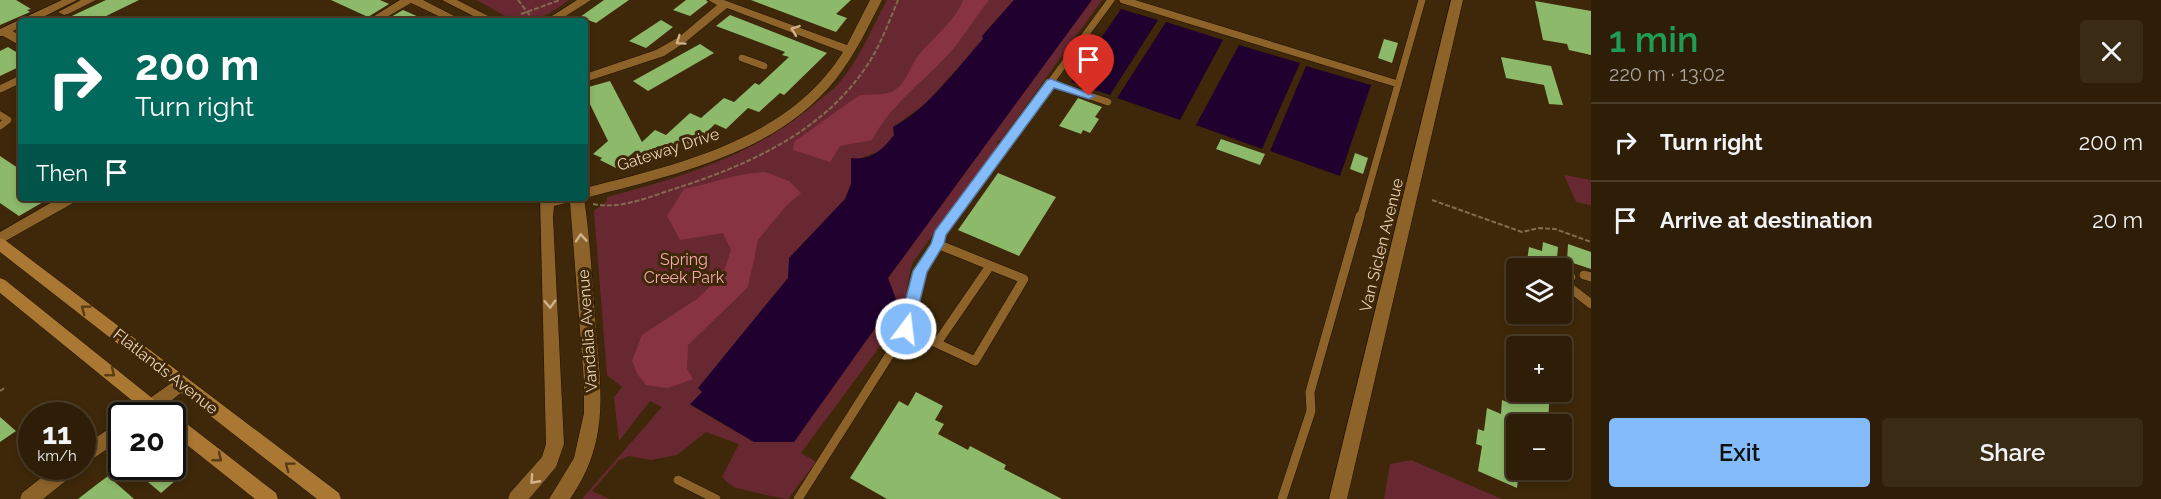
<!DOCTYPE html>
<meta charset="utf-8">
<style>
:root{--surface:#2e1e07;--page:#3a2b15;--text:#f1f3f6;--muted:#a7a29b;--line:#493c28;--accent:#84bcfb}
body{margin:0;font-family:Raleway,sans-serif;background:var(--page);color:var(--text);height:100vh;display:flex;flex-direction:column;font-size:22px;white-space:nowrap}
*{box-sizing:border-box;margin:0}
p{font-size:20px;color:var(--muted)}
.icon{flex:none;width:33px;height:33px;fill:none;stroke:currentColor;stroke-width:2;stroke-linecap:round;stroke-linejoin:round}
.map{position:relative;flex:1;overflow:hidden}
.details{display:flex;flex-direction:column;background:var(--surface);width:570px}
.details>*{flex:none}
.top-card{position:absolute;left:18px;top:18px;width:570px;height:183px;border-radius:6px;box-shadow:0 3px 9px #0003,0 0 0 2px var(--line);background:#00695c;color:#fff;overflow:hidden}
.tools{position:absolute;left:1506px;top:258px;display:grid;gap:12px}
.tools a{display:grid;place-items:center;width:66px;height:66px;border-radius:6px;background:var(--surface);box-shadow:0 3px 9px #0003,0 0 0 2px var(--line);font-size:30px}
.speed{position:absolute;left:18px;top:402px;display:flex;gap:12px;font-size:30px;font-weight:700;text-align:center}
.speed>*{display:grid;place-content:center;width:78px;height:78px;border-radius:50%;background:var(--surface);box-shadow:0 3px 9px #0003,0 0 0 2px var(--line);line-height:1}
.speed small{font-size:15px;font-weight:400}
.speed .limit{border:3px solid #111;border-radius:9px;background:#fff;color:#111}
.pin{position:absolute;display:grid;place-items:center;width:51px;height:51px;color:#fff;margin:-62px -26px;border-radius:50% 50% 50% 0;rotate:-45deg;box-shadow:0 0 6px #0007}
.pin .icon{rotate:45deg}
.me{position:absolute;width:66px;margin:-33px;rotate:15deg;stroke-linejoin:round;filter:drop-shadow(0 0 4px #0008)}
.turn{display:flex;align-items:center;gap:21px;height:126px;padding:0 18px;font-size:27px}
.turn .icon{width:78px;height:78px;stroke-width:2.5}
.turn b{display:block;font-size:42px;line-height:51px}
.then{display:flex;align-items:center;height:57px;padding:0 18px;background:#0003;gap:12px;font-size:22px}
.round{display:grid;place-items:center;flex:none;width:63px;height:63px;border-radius:6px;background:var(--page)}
.head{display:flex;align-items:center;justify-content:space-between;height:102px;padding:0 18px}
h1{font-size:36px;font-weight:600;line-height:45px;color:#1e9e55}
.action{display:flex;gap:12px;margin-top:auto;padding:12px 18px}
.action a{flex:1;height:69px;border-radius:6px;background:var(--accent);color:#111;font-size:24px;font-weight:600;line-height:69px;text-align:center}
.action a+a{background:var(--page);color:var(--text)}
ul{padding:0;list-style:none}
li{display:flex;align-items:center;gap:18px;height:78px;padding:0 18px;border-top:2px solid var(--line)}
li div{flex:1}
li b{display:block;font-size:22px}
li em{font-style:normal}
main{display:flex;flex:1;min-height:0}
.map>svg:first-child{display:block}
.green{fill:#682832}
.forest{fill:#883342}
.water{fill:#1f002e}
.building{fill:#8db96a}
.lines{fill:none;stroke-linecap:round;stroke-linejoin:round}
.service-far1-casing{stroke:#201203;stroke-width:8}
.service-casing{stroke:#201203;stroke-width:10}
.minor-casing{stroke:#201203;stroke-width:1}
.tertiary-casing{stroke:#201203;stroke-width:1}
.secondary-casing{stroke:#201203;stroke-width:1}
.path{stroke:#836c4e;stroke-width:2;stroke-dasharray:5 2;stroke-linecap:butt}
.service-far1{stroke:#8d6329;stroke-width:7}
.service{stroke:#8d6329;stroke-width:9}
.minor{fill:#8d6329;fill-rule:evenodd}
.tertiary{fill:#8d6329;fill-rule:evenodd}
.secondary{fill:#aa7833;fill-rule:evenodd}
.oneway{stroke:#d0b28d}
.oneway2{stroke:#593c14}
.route{fill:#84bcfb;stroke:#567aa3;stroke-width:1.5}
.labels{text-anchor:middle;stroke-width:6;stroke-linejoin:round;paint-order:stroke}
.street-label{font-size:16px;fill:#ecd4b8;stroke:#3e2809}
.park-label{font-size:16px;fill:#f4aab1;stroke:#3e2809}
</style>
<main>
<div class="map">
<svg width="1591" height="499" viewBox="0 0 1591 499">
<rect width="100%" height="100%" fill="#3e2809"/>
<!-- green -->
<path class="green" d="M476 0H569C555 10 532 27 514 20 501 15 489 6 476 0Z
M887 0H1014L983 35 984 39 925 104 893 127 894 135 882 150 858 159 852 164 851 184 845 199 802 245 788 278 699 387 702 392 690 405 754 442 896 300 888 278 1091 0H1102L1001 140 996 141 998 145 913 262C906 280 908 299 901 318L801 453 816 462 788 499C783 499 739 489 734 487 730 485 725 480 722 477L739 444 706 432 677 455 651 460 629 456 619 460 592 491 609 499H582L662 407 650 401 619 441 614 397 622 387 607 375 594 211 607 201V197C683 177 758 154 818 101 825 95 833 90 839 83 860 58 872 28 887 0Z
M1564 175 1591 180V205L1576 202Z
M1411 460 1502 499H1384L1390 464Z"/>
<!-- forest -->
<path class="forest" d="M963 0H989C973 20 959 45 940 63 915 88 889 108 872 140L840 146 830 162 793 150 794 142 858 96C868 93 881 96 891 92 907 85 909 67 919 55 932 38 956 21 963 0Z
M765 172 789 181 801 193 785 207 758 240 748 287 688 345 687 369 693 379 668 388 646 385 638 375 632 361 642 335 697 299 723 274 731 250 723 233 680 240 667 216 684 189C711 184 737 173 765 172Z"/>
<!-- water -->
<path class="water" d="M1014 0H1092L888 278 896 299 794 442H754L690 404 702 392 698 388 788 278 789 258 845 199 851 184V158C870 161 883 150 894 135L893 127C929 108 956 69 983 39L982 36Z
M1121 9 1158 20 1110 95 1071 82Z
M1166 22 1223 40 1180 120 1117 98Z
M1239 45 1300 63 1262 149 1196 125Z
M1306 66 1371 85 1340 176 1270 151Z"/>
<!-- building -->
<path class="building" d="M0 0H16L31 9 27 10 30 12 0 25Z
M106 0H139L96 21H61Z
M331 0H380L389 4 368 17Z
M604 0H629L596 23 580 17Z
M686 0H706L708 2 690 16 673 10Z
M751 0H851L836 14 847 18 836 32Z
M1535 1 1591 11V55L1569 50 1567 44 1543 40Z
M403 10 428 21H384Z
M730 15 827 53 784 95 780 93 759 112 748 108 726 129 715 124 691 147 680 142 669 151 658 146 649 154 652 160 634 152 616 168 600 160 602 158 593 154 608 141 585 94V88L610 81 642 142 655 130 666 135 690 113 701 118 724 98 734 102 755 83 759 85 789 57 782 55 785 52 716 26Z
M661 20 673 27 646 48 629 41Z
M1384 39 1398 43 1392 63 1378 58Z
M700 44 714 53 648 91 633 81Z
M8 47 21 55V66L0 76V51Z
M1501 57 1551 66 1563 105 1549 104 1544 85 1506 78Z
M1078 98 1102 107 1095 117 1099 119 1090 133 1083 130 1081 134 1059 126Z
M1221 139 1265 154 1260 165 1216 149Z
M1355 153 1368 158 1363 174 1350 169Z
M0 156 21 170V198H50L19 216 0 203Z
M998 173 1056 197 1019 256 958 230Z
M1543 242 1558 247 1556 268H1526L1529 247 1542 251Z
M1568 244 1591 252V269L1567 261Z
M916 392 943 406 935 420 944 424 938 434 968 450 970 446 1006 465 1004 469 1062 499H887L850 478 899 401 908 406Z
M1507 392H1550L1548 420 1534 414 1533 424H1516V470H1519L1517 488 1478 471 1482 446 1476 444 1478 429 1484 431 1487 408 1501 414 1502 400 1507 402Z
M0 417 16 431 0 442Z
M129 466H174L183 474 161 493Z
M108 476 134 499H78L96 485Z"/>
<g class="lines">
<!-- service-far1 casing -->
<g class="service-far1-casing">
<path id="service-far1" d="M1123 0 1398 84
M742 58 764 66
M1051 83 1108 102
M0 89 21 79
M0 115 8 120 0 126
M951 218 1111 0
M1360 218 1422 0"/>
</g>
<!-- service casing -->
<g class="service-casing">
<path id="service" d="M1584 275 1591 277
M1571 277 1568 281 1569 287 1591 304
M906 329 975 361 1024 279 937 244
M937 343 990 266
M678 480 716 499
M798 499 906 329 920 271 937 244 939 234 952 216
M1282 499 1311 411 1310 392 1360 216"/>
</g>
<!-- minor casing -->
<g class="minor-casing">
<path id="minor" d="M62 0H77L35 21H21V27L13 31 21 37V46L3 36H0V29Z
M81 0H96L68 14 64 15 58 12Z
M400 0H423L464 21H449L411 3 380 21H366Z
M442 0H457L498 21H483Z
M577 0H591L558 21H544Z
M708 0H724L847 45 870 0H882C868 27 855 55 836 79 777 154 673 175 585 198V188C679 164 788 140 843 52L727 8 687 41 664 56 585 82V74L656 50 679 37 717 5Z
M59 198H77L75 202 0 244V232Z
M540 198H584C590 238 592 277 595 317 600 385 612 439 570 499H549L574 458 584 413V382L570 202 554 206 553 217 564 444 556 467 529 499H508L510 493 542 457 546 444Z
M181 376 187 378 190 383 187 388 152 416H129L132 411Z
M122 420V439L82 466V447Z
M56 466H80L77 472 43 499H20L22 493Z"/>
</g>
<!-- tertiary casing -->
<g class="tertiary-casing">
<path id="tertiary" d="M1451 0H1463L1347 499H1329Z"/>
</g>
<!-- secondary casing -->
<g class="secondary-casing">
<path id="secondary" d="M0 238 5 240 339 493 341 499H317L0 252Z
M0 278 5 280 172 414 178 417 276 493 278 499H255L172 433V416H151L0 293Z"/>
</g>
<!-- path -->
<path class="path" d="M518 0 534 21
M521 14 560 0
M1432 200 1522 232 1539 228 1555 229 1591 242
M593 204C621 210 651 196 677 188 748 165 820 133 864 70 879 49 888 24 898 0
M0 391 6 387"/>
<!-- service-far1 -->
<use href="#service-far1" class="service-far1"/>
<!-- service -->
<use href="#service" class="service"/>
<!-- minor -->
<use href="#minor" class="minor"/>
<!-- tertiary -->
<use href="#tertiary" class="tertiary"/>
<!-- secondary -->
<use href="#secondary" class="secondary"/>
</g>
<!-- one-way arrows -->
<defs><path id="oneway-chevron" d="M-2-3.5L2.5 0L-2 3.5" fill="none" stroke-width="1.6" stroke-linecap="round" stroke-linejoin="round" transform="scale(1.5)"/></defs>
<g class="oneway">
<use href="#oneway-chevron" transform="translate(795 30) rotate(-160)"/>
<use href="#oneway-chevron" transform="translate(680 41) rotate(145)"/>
<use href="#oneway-chevron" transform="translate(581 238) rotate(-94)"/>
<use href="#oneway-chevron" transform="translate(550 304) rotate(88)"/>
<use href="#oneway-chevron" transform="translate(534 480) rotate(132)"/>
</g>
<g class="oneway2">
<use href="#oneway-chevron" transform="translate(85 309) rotate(-143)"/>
<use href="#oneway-chevron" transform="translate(111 373) rotate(39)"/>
<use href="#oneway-chevron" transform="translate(218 458) rotate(39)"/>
<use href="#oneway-chevron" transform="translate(289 466) rotate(-143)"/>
</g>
<!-- route -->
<path class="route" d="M1051 79 1095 96 1089 99 1054 88 946 235 944 244 927 272 913 329 911 333H900L898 329 913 271 931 244 935 231 1047 80Z"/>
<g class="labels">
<!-- street labels -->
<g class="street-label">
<text transform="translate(668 149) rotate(-18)" y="6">Gateway Drive</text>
<text transform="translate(1381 245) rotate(-76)" y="6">Van Siclen Avenue</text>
<text transform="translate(587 331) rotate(-94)" y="6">Vandalia Avenue</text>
<text transform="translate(166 371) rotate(38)" y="6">Flatlands Avenue</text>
</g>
<!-- park labels -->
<g class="park-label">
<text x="684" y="265">Spring<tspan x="684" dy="18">Creek Park</tspan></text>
</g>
</g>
</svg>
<div class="tools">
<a><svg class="icon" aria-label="layers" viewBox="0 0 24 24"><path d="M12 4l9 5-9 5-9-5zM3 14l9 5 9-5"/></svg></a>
<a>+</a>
<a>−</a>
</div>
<div class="speed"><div>11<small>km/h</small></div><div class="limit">20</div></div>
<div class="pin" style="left:1089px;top:96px;background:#d93025"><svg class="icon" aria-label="arrive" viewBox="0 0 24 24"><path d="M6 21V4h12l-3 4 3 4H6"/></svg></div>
<svg class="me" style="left:906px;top:329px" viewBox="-20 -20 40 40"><circle r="17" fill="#84bcfb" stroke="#fff" stroke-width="3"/><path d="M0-11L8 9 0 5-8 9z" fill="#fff"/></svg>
<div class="top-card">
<div class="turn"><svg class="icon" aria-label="right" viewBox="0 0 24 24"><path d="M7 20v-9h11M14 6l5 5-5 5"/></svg><div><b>200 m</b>Turn right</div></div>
<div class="then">Then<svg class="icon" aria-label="arrive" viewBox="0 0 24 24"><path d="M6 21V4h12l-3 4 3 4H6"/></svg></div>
</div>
</div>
<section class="details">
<div class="head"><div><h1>1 min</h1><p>220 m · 13:02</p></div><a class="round"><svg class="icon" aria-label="close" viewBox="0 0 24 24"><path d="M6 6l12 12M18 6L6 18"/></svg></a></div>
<ul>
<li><svg class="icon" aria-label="right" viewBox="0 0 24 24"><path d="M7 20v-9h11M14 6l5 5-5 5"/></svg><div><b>Turn right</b></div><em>200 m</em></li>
<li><svg class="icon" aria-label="arrive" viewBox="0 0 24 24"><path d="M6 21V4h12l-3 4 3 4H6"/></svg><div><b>Arrive at destination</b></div><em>20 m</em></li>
</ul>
<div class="action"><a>Exit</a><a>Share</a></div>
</section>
</main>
